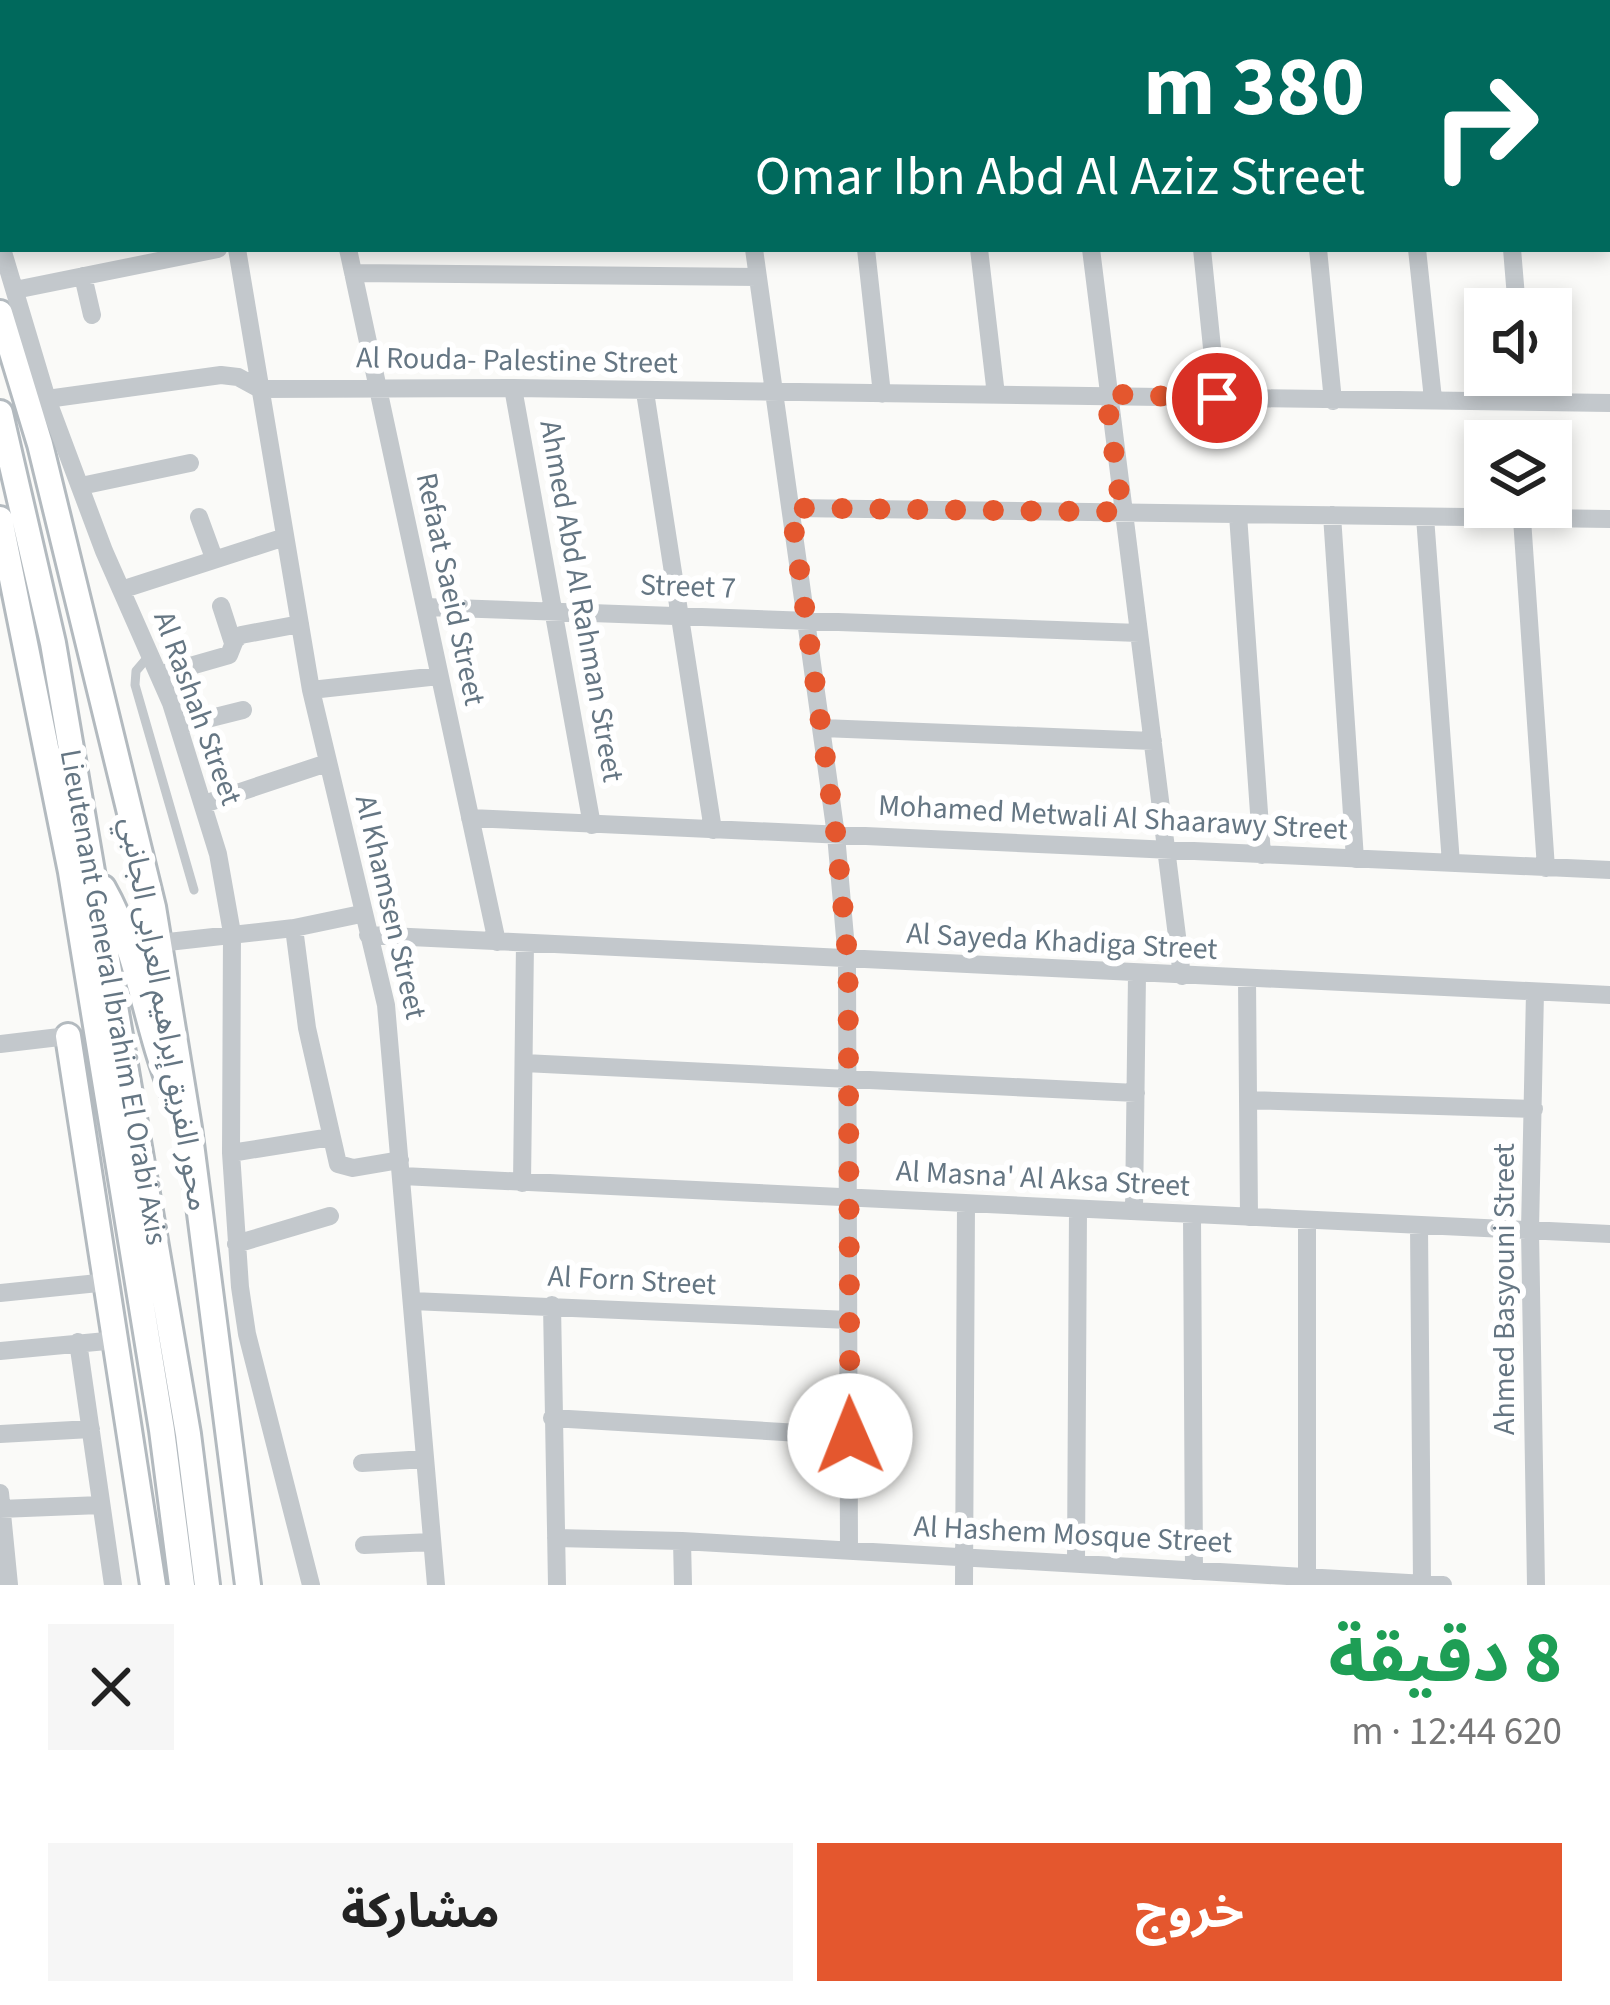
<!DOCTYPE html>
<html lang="ar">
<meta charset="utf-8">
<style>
:root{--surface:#fff;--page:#f6f6f6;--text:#222;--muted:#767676;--accent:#e4572e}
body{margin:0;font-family:"Source Sans 3","Noto Sans Arabic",sans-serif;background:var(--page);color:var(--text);direction:rtl;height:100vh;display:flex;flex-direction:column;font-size:45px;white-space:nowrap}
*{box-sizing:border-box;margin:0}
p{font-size:39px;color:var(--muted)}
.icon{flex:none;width:66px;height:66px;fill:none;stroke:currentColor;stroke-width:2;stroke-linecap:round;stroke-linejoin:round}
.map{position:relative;height:1585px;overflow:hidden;direction:ltr}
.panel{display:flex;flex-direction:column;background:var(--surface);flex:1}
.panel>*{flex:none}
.top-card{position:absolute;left:0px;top:0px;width:1611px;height:252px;box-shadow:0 6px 18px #0003;direction:rtl;background:#00695c;color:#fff;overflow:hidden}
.tools{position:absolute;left:1464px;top:288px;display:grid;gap:24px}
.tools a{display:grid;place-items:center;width:108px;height:108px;border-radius:0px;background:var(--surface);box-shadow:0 6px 18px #0003;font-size:60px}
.pin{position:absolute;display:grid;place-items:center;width:102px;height:102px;color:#fff;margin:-51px;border:6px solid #fff;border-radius:50%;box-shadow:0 3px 12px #0007}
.me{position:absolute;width:132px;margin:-66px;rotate:359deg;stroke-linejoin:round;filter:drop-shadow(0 0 9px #0008)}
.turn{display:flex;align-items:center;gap:42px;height:252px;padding:0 48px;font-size:54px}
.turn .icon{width:156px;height:156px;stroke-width:2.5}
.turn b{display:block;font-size:84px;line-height:102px}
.round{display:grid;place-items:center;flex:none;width:126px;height:126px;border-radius:0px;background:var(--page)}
.summary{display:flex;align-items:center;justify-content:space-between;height:204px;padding:0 48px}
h1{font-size:72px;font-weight:700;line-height:90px;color:#1e9e55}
.cta{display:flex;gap:24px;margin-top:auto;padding:24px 48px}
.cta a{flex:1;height:138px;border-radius:0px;background:var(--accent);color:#fff;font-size:48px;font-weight:700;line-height:138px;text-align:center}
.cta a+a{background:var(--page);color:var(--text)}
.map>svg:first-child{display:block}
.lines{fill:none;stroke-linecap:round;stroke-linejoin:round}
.secondary-casing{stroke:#b3babf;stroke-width:30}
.lane{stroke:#c3c8cc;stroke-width:9}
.street{stroke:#c3c8cc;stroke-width:18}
.secondary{stroke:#fff;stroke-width:24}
.route{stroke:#e4572e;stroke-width:21;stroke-dasharray:0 37.8}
.labels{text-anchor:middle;stroke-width:12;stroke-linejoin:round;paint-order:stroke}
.street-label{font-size:30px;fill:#657683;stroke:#fff}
</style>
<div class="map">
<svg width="1610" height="1585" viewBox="0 0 1610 1585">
<rect width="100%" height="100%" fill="#fafaf8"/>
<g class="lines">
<!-- secondary casing -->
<g class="secondary-casing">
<path id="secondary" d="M0 313 40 444 153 907 189 1128 248 1585
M0 413 53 643 188 1434 207 1585
M0 519 71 872 162 1430 182 1585
M103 888C140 953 145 1026 173 1093
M68 1036 153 1585"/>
</g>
<!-- lane -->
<path class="lane" d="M148 657 136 671 135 685 194 890"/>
<!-- street -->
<path class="street" d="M200 0V3
M304 0 305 3
M406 0V3
M509 0V3
M615 0 616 3
M723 0V3
M837 0 838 3
M951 0 952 3
M1063 0 1064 3
M1356 0V3
M1498 0V3
M1608 25H1610
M0 54 3 53
M1608 89H1610
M0 113 3 112
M0 177 3 176
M1608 180H1610
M0 215 3 214
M0 242 47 399 104 551 171 703 218 854 232 933 231 1153 240 1287 247 1334 311 1585
M237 249 311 690 386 1005 436 1585
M348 249 497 942
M754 249 836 835 847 960 849 1551
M866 249 882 394
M979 249 996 395
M1091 249 1182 976
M1202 249 1217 397
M1318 249 1333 401
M1417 249 1433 399
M1512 249 1517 309
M353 273 758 277
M83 276 92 315
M15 290 218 249
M1523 375 1525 400
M513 388 592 825
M645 392 713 830
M47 399 221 375 238 377 260 389 513 388 1610 403
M81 486 190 463
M791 508 1610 519
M1238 515 1262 855
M1332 515 1355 859
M199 517 214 558
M1425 517 1451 863
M1522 519 1546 868
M121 590 285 537
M221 606 233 643
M425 607 1139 633
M159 675 229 655 235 640 241 635 300 624
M311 690 439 676
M179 726 243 710
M822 728 1153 741
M204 804 327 763
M470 818 1610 870
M294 928 307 1028 338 1164 353 1168 400 1160
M368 935 1610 995
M159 943 294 928 361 914
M1247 979 1249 1217
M1535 992 1530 1230 1536 1585
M0 1044 68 1036
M524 1063 1136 1093
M1248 1100 1534 1109
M231 1153 331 1137
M402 1176 1610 1234
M522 1183 525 943
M1134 1211 1137 974
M1192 1215 1194 1571
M1419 1226 1422 1583
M236 1244 330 1216
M0 1293 108 1282
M412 1301 849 1320
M552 1305 557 1585
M78 1342 113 1585
M0 1351 117 1340
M552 1418 850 1436
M0 1434 91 1429
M362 1463 425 1459
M0 1493 9 1585
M0 1509 101 1505
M556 1538 682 1541 1443 1585
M682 1541 683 1585
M364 1545 432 1542
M1076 1564 1078 1209
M1307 1577V1220
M964 1585 966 1204"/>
<!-- secondary -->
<use href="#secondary" class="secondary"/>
</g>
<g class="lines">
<!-- route -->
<path class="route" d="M850 1436 848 960 836 835 791 508 1122 512 1106 394 1217 398"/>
</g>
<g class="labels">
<!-- street labels -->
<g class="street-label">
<text transform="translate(517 360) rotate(1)" y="10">Al Rouda- Palestine Street</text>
<text transform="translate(688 586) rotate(2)" y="10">Street 7</text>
<text transform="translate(451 589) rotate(78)" y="10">Refaat Saeid Street</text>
<text transform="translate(582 601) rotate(80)" y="10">Ahmed Abd Al Rahman Street</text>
<text transform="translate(198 708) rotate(70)" y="10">Al Rashah Street</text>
<text transform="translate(1113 817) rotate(3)" y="10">Mohamed Metwali Al Shaarawy Street</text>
<text transform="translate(391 907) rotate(77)" y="10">Al Khamsen Street</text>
<text transform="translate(1062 941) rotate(3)" y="10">Al Sayeda Khadiga Street</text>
<text transform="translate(114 997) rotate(80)" y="10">Lieutenant General Ibrahim El Orabi Axis</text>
<text transform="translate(165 1014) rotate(80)" y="10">محور الفريق إبراهيم العرابى الجانبي</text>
<text transform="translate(1043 1178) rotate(3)" y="10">Al Masna' Al Aksa Street</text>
<text transform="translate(632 1280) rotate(3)" y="10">Al Forn Street</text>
<text transform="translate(1504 1289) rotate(-90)" y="10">Ahmed Basyouni Street</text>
<text transform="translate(1073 1534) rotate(3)" y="10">Al Hashem Mosque Street</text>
</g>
</g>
</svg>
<div class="tools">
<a><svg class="icon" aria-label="sound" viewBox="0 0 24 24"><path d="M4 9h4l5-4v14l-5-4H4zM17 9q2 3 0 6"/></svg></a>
<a><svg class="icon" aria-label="layers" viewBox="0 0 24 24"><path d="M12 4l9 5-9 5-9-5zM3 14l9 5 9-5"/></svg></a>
</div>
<div class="pin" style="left:1217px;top:398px;background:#d93025"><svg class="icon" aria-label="arrive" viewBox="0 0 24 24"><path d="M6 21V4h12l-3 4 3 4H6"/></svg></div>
<svg class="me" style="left:850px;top:1436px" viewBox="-20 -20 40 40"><circle r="19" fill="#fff"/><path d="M0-13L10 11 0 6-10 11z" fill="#e4572e"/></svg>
<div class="top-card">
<div class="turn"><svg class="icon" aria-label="right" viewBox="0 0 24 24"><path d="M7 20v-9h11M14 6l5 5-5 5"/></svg><div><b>380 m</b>Omar Ibn Abd Al Aziz Street</div></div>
</div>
</div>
<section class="panel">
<div class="summary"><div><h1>8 دقيقة</h1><p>620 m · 12:44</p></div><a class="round"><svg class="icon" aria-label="close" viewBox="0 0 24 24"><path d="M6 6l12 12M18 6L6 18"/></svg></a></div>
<div class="cta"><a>خروج</a><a>مشاركة</a></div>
</section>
